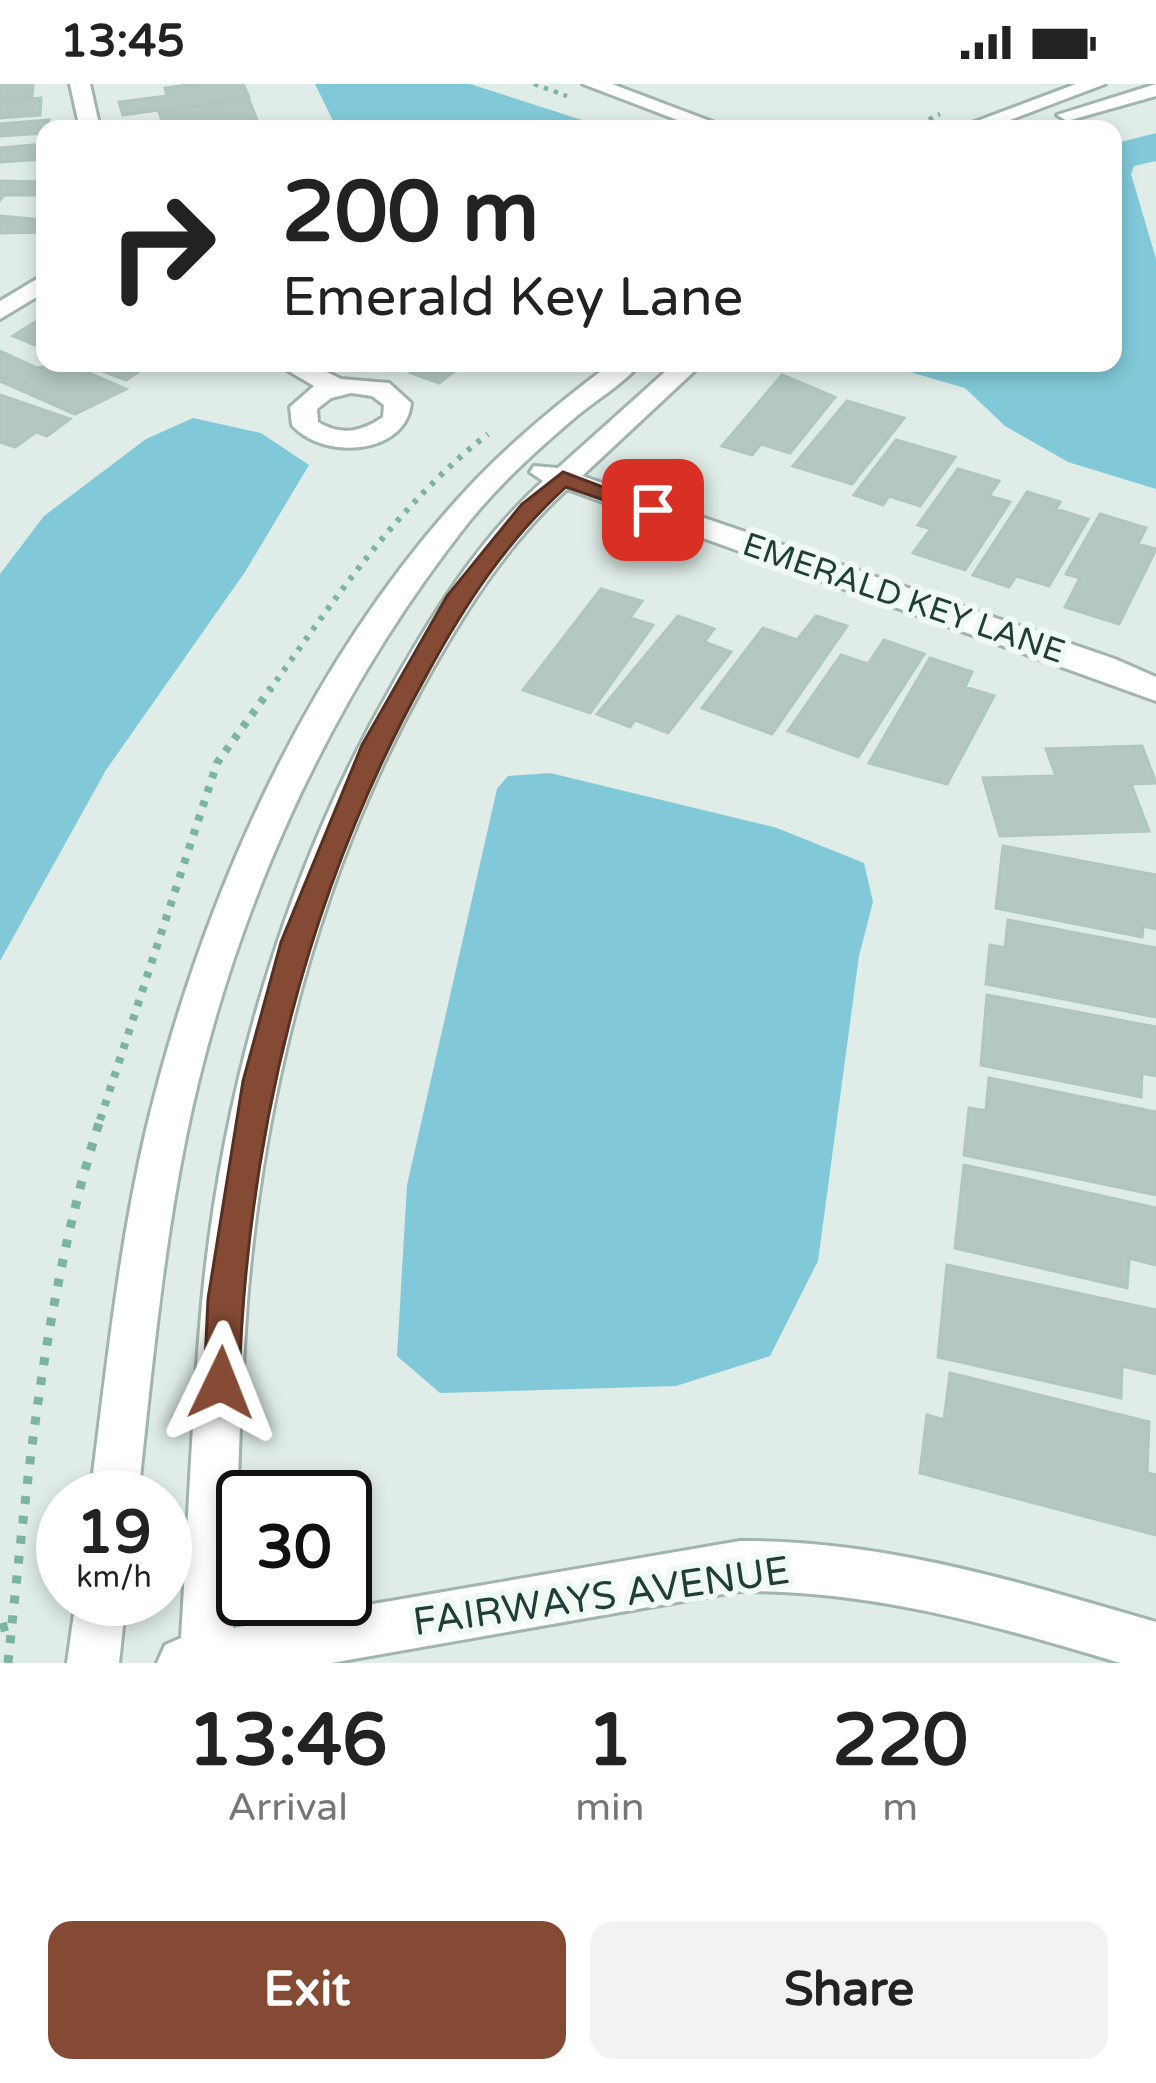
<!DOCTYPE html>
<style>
:root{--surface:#fff;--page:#f2f2f2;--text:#222;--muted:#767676;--accent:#854a34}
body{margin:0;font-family:"Varela Round",sans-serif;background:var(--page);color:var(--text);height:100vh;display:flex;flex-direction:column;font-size:45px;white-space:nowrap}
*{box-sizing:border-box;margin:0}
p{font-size:39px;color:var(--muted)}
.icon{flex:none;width:66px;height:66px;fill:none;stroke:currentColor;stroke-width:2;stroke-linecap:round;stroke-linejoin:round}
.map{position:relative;height:1579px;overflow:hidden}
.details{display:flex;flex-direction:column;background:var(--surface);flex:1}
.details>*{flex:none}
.banner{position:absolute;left:36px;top:36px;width:1086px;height:252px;border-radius:24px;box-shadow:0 6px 18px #0003;background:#fff;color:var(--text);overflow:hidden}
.speed{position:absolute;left:36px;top:1386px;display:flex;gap:24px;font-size:60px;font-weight:700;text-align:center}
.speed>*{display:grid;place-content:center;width:156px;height:156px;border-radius:50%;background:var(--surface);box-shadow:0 6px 18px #0003;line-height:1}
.speed small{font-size:30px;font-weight:400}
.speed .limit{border:6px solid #111;border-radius:18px;background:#fff;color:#111}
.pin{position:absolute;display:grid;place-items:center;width:102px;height:102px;color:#fff;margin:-51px;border-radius:24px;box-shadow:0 6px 18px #0006}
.me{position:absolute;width:132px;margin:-66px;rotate:2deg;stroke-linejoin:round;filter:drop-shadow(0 0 9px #0008)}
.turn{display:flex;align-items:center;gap:42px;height:252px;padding:0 48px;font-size:54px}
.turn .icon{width:156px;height:156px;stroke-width:2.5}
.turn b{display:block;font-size:84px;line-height:102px}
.eta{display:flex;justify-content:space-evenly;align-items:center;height:204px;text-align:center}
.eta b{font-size:72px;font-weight:700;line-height:84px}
.button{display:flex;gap:24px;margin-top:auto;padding:24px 48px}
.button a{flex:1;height:138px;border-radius:24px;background:var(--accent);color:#fff;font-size:48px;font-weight:700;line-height:138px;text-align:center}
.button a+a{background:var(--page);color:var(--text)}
.status{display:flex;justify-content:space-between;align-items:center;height:84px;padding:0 60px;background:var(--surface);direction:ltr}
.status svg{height:33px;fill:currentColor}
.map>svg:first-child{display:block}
.water{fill:#81c9d8}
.building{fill:#b4c7c0;stroke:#b1c7be;stroke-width:3}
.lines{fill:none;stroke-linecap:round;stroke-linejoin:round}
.minor-casing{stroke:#a1b4ae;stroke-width:6}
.path-far3{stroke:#7cb4a3;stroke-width:4.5;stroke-dasharray:4.5 6;stroke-linecap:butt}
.path-far2{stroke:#7cb4a3;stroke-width:6;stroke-dasharray:4.5 8;stroke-linecap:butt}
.path-far1{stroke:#7cb4a3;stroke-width:8;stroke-dasharray:6 9;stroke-linecap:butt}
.path{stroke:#7cb4a3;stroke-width:9;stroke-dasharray:8 12;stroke-linecap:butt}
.minor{fill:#fff;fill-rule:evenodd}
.route{fill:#854a34;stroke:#563022;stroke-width:3}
.labels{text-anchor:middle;stroke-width:12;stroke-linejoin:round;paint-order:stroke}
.street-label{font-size:33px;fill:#1e3e36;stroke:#f0f9f4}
.near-street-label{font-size:39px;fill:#1e3e36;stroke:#f0f9f4}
</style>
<div class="status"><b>13:45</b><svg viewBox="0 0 49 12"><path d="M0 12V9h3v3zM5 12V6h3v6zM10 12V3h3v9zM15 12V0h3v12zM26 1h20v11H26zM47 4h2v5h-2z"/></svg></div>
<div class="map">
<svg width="1156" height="1579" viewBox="0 0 1156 1579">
<rect width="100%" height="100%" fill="#dfece7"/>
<!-- water -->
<path class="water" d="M315 0H470L610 45H337Z
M1156 49V77L1134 82 1131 90 1156 175V405L1068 378 1005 342 965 304 879 279H1113V60Z
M193 334 261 349 309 381 245 488 106 686 0 877V490L44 432 146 355Z
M550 689 777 744 864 779 873 818 859 872 818 1177 770 1272 676 1302 440 1309 397 1272 407 1101 497 705 508 692Z"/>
<!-- building -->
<path class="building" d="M0 0H33L32 12 0 14Z
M195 0H243L249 13 123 31 119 18 167 12 165 4Z
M41 14 40 31 0 34V17Z
M249 16 257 36 192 45 123 42 162 37 159 28Z
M49 36 45 49 0 52V40Z
M45 60V75L0 78V64Z
M0 97 45 98V105L42 111H4L0 116Z
M0 132 45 136V148L0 149Z
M40 235 45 237V265L13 252Z
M0 267 37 284 66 279 126 305 75 330 0 297Z
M82 279H151L126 296Z
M424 279H465L439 299 411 289Z
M782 291 835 313 790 369 761 360 752 371 722 362Z
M0 311 70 335 47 352 36 348 15 363 0 358Z
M847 317 904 334 852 400 793 382Z
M896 356 955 373 920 422 889 412 883 421 854 411Z
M958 385 999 397 989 412 1010 418 965 486 913 469 931 445 918 441Z
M1027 408 1060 418 1056 425 1088 435 1049 502 1016 492 1009 503 973 491Z
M1100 430 1146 444 1138 460 1156 465 1119 540 1065 523 1080 494 1066 490Z
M601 505 642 517 630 534 653 541 590 629 523 606Z
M678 532 714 545 704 558 731 568 668 649 635 636 630 643 597 630Z
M816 532 847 542 772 650 702 624 763 544 797 556Z
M884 556 924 570 858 673 788 647 841 571 868 580Z
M930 574 972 588 965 603 994 612 947 700 869 679Z
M1142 662 1156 699 1131 700 1149 747 1000 752 983 694 1056 692 1046 665Z
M1003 762 1156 791V845L1143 842 1142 853 996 824Z
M1008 836 1156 864V933L986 900 990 861 1005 864Z
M987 911 1156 943V992L1142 989 1141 1013 981 981Z
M989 994 1156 1028V1111L964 1071 969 1024 986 1027Z
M964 1081 1156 1124V1181L1129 1174 1127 1204 955 1164Z
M947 1181 1156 1226V1290L1122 1282 1121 1314 938 1273Z
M950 1289 1149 1338 1147 1389 1156 1391V1451L920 1389 927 1331 944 1336Z"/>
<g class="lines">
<!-- minor casing -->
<g class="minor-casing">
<path id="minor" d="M70 0H90L100 45H80Z
M583 0H612L731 45H701Z
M1076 0H1105L986 45H956Z
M1156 0V12L1067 37 1057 31Z
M45 190V208L0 235V217Z
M275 279H308L341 295 389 299 411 319C406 372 322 376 292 341L290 323 314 302ZM351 309 372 312 384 321 383 333C362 348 341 352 318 338L317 325 331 314Z
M612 279H641C624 299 599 314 578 331 539 364 500 399 468 439 328 616 231 832 186 1053 162 1172 151 1293 138 1413H90C106 1290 118 1166 146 1046 201 817 306 578 468 404 512 357 561 317 612 279Z
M675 279H703L582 392 1115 575 1156 593V617L567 405C505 462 463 530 423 602 320 789 264 1005 247 1218 239 1326 237 1436 233 1544L740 1457C885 1456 1018 1498 1156 1538V1579H1120C994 1541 873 1506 740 1507L331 1579H157L165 1561 181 1554C188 1443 192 1330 202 1219 222 1004 285 787 393 600 435 526 479 455 543 397L530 388 534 382 558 384Z
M76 1515H126L119 1579H67Z"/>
</g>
<!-- path-far3 -->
<path class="path-far3" d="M534 0 567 12
M910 45 940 30"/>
<!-- path-far2 -->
<path class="path-far2" d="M269 607C335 515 398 420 488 350"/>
<!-- path-far1 -->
<path class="path-far1" d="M100 1036 217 679 271 604"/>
<!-- path -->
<path class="path" d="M0 1544 13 1541
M8 1579C27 1396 44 1208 101 1033"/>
<!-- minor -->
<use href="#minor" class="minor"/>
</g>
<!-- route -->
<path class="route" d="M563 388 664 426 653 433 566 403C506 457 464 522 426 592 306 808 247 1053 239 1299L234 1311 221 1316 209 1311 204 1299 208 1215 243 997 281 858 362 661 447 512 522 420Z"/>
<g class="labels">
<!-- street labels -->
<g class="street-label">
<text transform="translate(904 513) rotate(19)" y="12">EMERALD KEY LANE</text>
</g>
<!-- near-street labels -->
<g class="near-street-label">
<text transform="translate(601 1511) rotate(-8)" y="14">FAIRWAYS AVENUE</text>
</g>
</g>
</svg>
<div class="speed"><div>19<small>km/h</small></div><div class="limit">30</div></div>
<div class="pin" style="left:653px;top:426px;background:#d93025"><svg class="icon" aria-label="arrive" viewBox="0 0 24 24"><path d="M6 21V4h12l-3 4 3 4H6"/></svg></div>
<svg class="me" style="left:221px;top:1299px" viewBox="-20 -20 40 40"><path d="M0-17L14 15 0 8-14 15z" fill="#854a34" stroke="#fff" stroke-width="4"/></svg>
<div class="banner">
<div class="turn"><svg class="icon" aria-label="right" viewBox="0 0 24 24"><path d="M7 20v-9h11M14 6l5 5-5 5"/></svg><div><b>200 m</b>Emerald Key Lane</div></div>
</div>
</div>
<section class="details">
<div class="eta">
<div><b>13:46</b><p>Arrival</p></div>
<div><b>1</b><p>min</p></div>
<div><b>220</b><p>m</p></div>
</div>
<div class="button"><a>Exit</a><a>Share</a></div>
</section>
